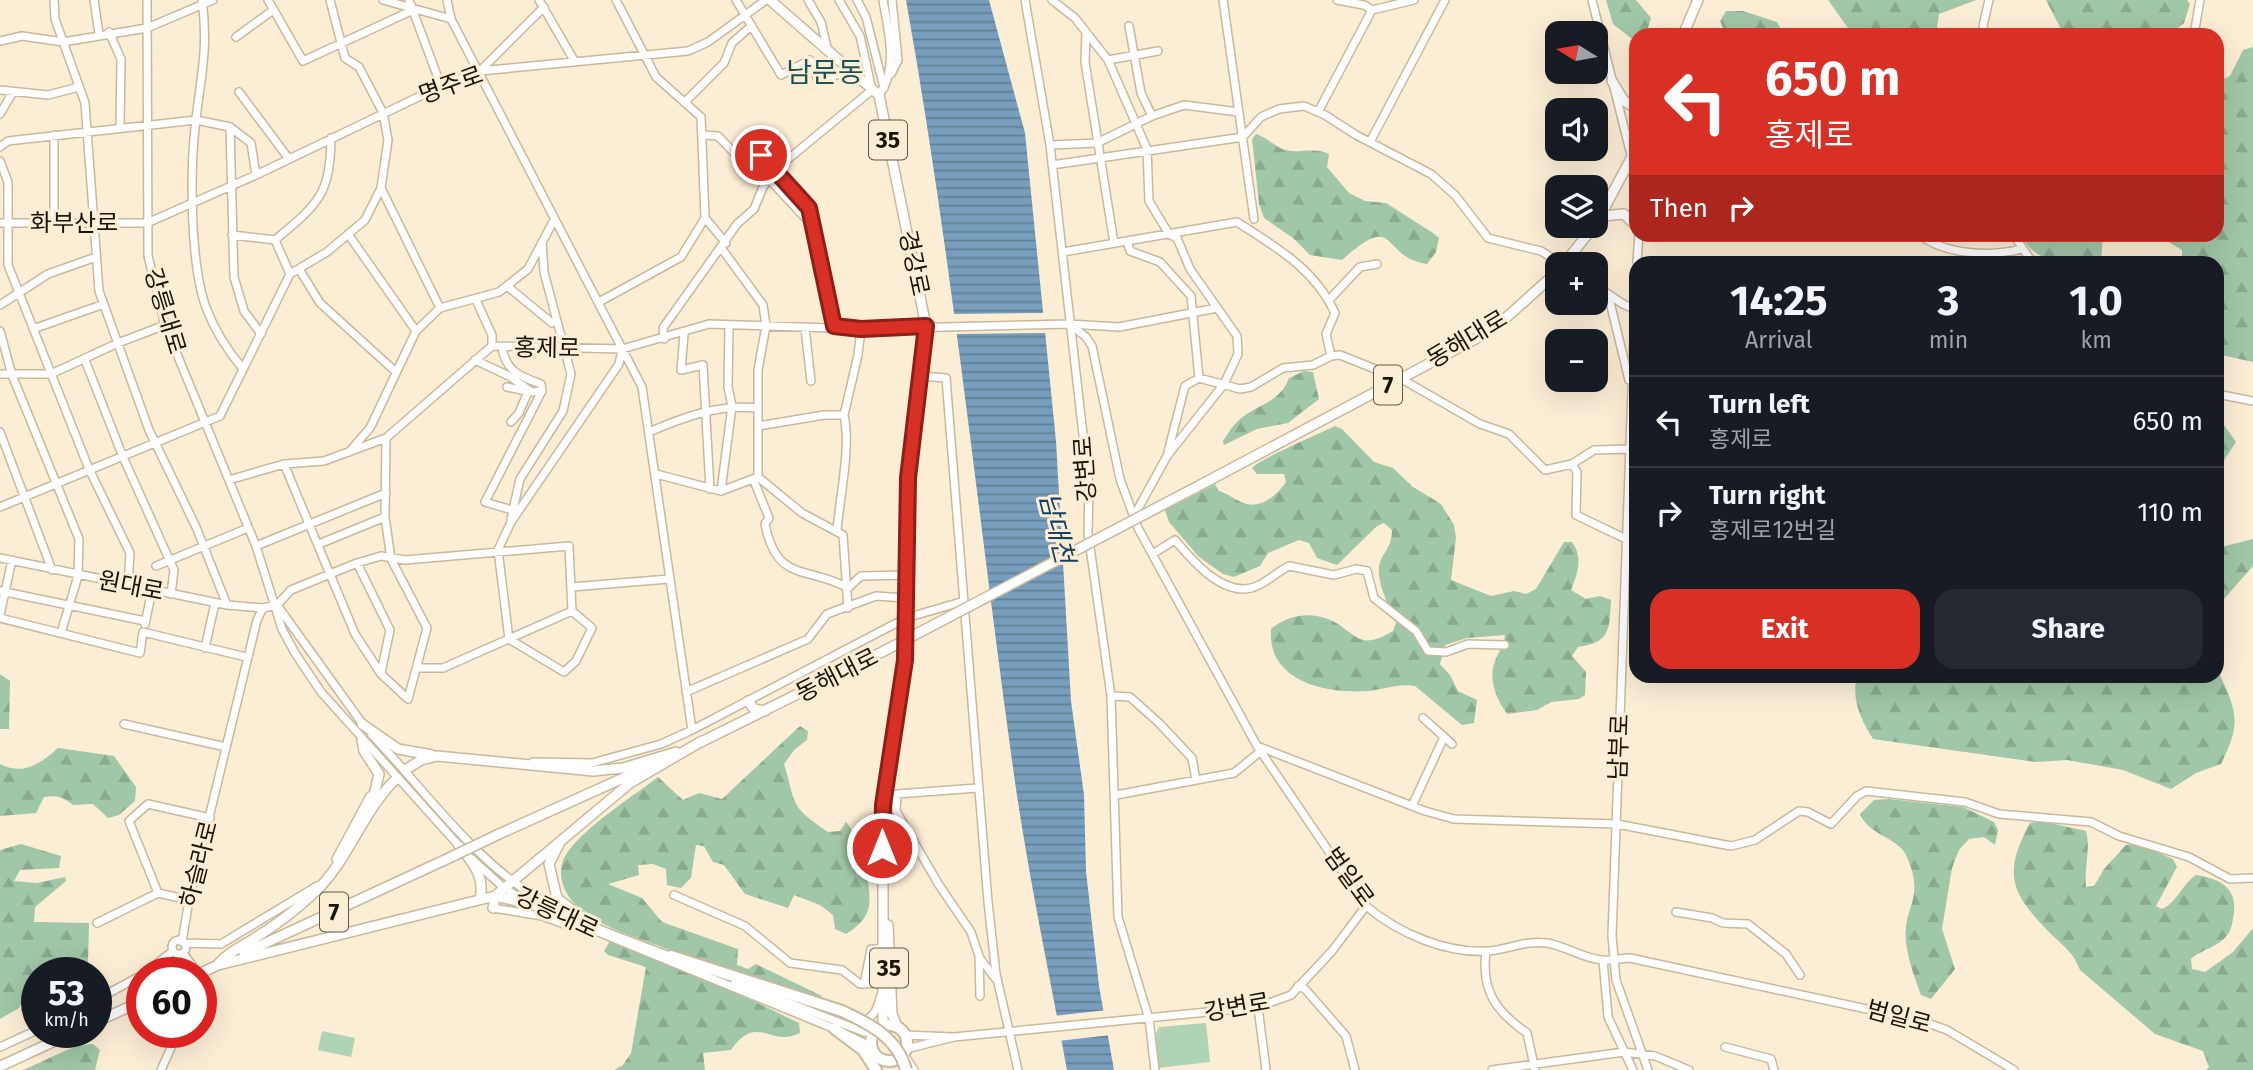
<!DOCTYPE html>
<meta charset="utf-8">
<style>
:root{--surface:#171b24;--page:#242831;--text:#f1f3f6;--muted:#9ea1a6;--line:#363941;--accent:#d93025}
body{margin:0;font-family:"Fira Sans","Noto Sans KR",sans-serif;background:var(--page);color:var(--text);height:100vh;display:flex;flex-direction:column;font-size:26px;white-space:nowrap}
*{box-sizing:border-box;margin:0}
p{font-size:23px;color:var(--muted)}
.icon{flex:none;width:38px;height:38px;fill:none;stroke:currentColor;stroke-width:2;stroke-linecap:round;stroke-linejoin:round}
.map{position:relative;flex:1;overflow:hidden}
.sheet{position:absolute;left:1629px;top:256px;width:595px;height:427px;display:flex;flex-direction:column;background:var(--surface);border-radius:21px;box-shadow:0 7px 28px #0002}
.sheet>*{flex:none}
.top-card{position:absolute;left:1629px;top:28px;width:595px;height:214px;border-radius:21px;box-shadow:0 7px 28px #0002;background:#d93025;color:#fff;overflow:hidden}
.needle{width:46px;rotate:281deg}
.tools{position:absolute;left:1545px;top:21px;display:grid;gap:14px}
.tools a{display:grid;place-items:center;width:63px;height:63px;border-radius:14px;background:var(--surface);box-shadow:0 7px 28px #0002;font-size:35px}
.speed{position:absolute;left:21px;top:957px;display:flex;gap:14px;font-size:35px;font-weight:700;text-align:center}
.speed>*{display:grid;place-content:center;width:91px;height:91px;border-radius:50%;background:var(--surface);box-shadow:0 7px 28px #0002;line-height:1}
.speed small{font-size:18px;font-weight:400}
.speed .limit{border:10px solid #d22;background:#fff;color:#111}
.pin{position:absolute;display:grid;place-items:center;width:60px;height:60px;color:#fff;margin:-30px;border:4px solid #fff;border-radius:50%;box-shadow:0 2px 7px #0007}
.me{position:absolute;width:77px;margin:-38px;rotate:0deg;stroke-linejoin:round;filter:drop-shadow(0 0 5px #0008)}
.turn{display:flex;align-items:center;gap:24px;height:147px;padding:0 21px;font-size:32px}
.turn .icon{width:91px;height:91px;stroke-width:2.5}
.turn b{display:block;font-size:49px;line-height:60px}
.then{display:flex;align-items:center;height:66px;padding:0 21px;background:#0003;gap:14px;font-size:26px}
.eta{display:flex;justify-content:space-evenly;align-items:center;height:119px;text-align:center}
.eta b{font-size:42px;font-weight:700;line-height:49px}
.action{display:flex;gap:14px;margin-top:auto;padding:14px 21px}
.action a{flex:1;height:80px;border-radius:21px;background:var(--accent);color:#fff;font-size:28px;font-weight:700;line-height:80px;text-align:center}
.action a+a{background:var(--page);color:var(--text)}
ul{padding:0;list-style:none}
li{display:flex;align-items:center;gap:21px;height:91px;padding:0 21px;border-top:2px solid var(--line)}
li div{flex:1}
li b{display:block;font-size:26px}
li em{font-style:normal}
.map>svg:first-child{display:block}
.forest{fill:url(#forest-firs)}
.park{fill:#afd4b5}
.water{fill:url(#water-rules)}
.pier{fill:#fceed5}
.lines{fill:none;stroke-linecap:round;stroke-linejoin:round}
.minor-casing{stroke:#c9b89b;stroke-width:10}
.major-casing{stroke:#c9b89b;stroke-width:12}
.highway-casing{stroke:#c9b89b;stroke-width:14}
.minor{stroke:#fff;stroke-width:7}
.major{stroke:#fff;stroke-width:9}
.highway{stroke:#fff;stroke-width:10}
.minor-bridge-casing{stroke:#c9b89b;stroke-width:10;stroke-linecap:butt}
.major-bridge-casing{stroke:#c9b89b;stroke-width:12;stroke-linecap:butt}
.highway-bridge-casing{stroke:#c9b89b;stroke-width:14;stroke-linecap:butt}
.minor-bridge{stroke:#fff;stroke-width:7}
.major-bridge{stroke:#fff;stroke-width:9}
.highway-bridge{stroke:#fff;stroke-width:10}
.route-casing{stroke:#8d1f18;stroke-width:18}
.route{stroke:#d93025;stroke-width:12}
.labels{text-anchor:middle;stroke-width:6;stroke-linejoin:round;paint-order:stroke}
.shield{fill:#fceed5;stroke:#5e5546;stroke-width:2}
.shield-label{font-size:23px;font-weight:bold;fill:#1a1409}
.street-label{font-size:24px;fill:#1a1409;stroke:#fceed5}
.water-label{font-size:26px;font-style:italic;fill:#134161;stroke:#fceed5}
.quarter-label{font-size:28px;fill:#175453;stroke:#fceed5}
</style>
<div class="map">
<svg width="2253" height="1070" viewBox="0 0 2253 1070">
<defs>
<pattern id="forest-firs" width="22" height="20" patternUnits="userSpaceOnUse" patternTransform="scale(1.75)"><rect width="22" height="20" fill="#a0c7a7"/><path d="M5 1l3.5 6h-7zM16 11l3.5 6h-7z" fill="#89aa8e"/></pattern>
<pattern id="water-rules" width="6" height="5" patternUnits="userSpaceOnUse" patternTransform="scale(1.75)"><rect width="6" height="5" fill="#779ebc"/><path d="M0 2.5h6" fill="none" stroke="#618097"/></pattern>
</defs>
<rect width="100%" height="100%" fill="#fceed5"/>
<!-- forest -->
<path class="forest" d="M1606 0H1636L1651 18 1646 35H1636V40L1632 39 1613 24Z
M1828 0H1976L1939 14 1936 35H1853Z
M2046 0H2187L2190 4 2184 23 2169 35H2064Z
M1726 11H1743L1777 22 1784 35H1726L1720 21Z
M2253 47V362L2217 354V262H2182V250L2157 235 2217 234V82L2230 76 2243 50Z
M1256 134C1266 137 1273 145 1282 149 1298 155 1313 146 1329 154L1327 167 1349 193 1365 201 1386 203 1433 233 1439 238 1436 252 1427 264C1379 257 1399 209 1342 260L1310 255 1293 238 1264 218 1259 204 1252 139Z
M2021 235H2103L2101 262C2070 263 2037 267 2021 235Z
M1304 371 1313 372 1319 399 1288 423 1257 429 1224 445 1223 441C1227 435 1231 428 1236 423 1254 404 1279 405 1289 378Z
M2217 415 2236 442 2217 471Z
M1335 426 1342 429 1374 462 1393 468 1413 487 1441 504 1454 525 1456 538 1451 580 1491 596 1514 591 1526 594 1536 589 1564 542H1572C1583 557 1578 573 1571 590L1586 599 1600 596 1611 600C1609 630 1611 642 1578 647L1572 656 1586 672 1585 695 1579 699 1551 702 1537 710 1507 714C1496 699 1488 679 1495 661 1498 652 1504 646 1505 635L1467 638 1445 645 1440 664 1450 675 1458 691 1477 700 1474 723 1462 725 1415 686C1399 683 1383 690 1367 691 1325 694 1267 681 1271 629 1285 616 1309 611 1328 619 1357 631 1356 653 1393 631L1396 623C1390 607 1377 585 1379 567 1381 553 1392 549 1392 530L1384 523 1377 526 1337 565 1317 558 1309 543 1299 540 1268 553 1260 566 1234 577 1223 574 1199 557 1169 522 1165 510 1215 484 1219 491C1229 494 1235 500 1244 503 1261 510 1278 494 1286 482L1284 474H1257L1252 468C1263 457 1317 435 1335 426Z
M2253 539V566L2224 599 2217 591V548Z
M2217 669C2237 711 2242 722 2221 764L2196 773 2171 789 2123 770 2067 760 2036 762 1873 739C1861 720 1851 699 1857 676H2217Z
M0 674 10 681 9 729H0Z
M800 726 808 731 807 740 794 750 784 764C797 807 789 805 828 832L840 831 846 822C860 835 874 891 868 910 864 922 855 928 846 934L835 929 833 915 820 905 794 895 788 908 745 894 724 865 713 862 704 846 696 845 691 878 681 888 667 885 666 869 653 864 638 865 639 875 608 884 642 898 662 922 738 949 737 965 748 969 756 964 822 996 818 1000C766 985 717 967 667 949 635 937 601 928 576 905 565 895 557 876 563 861 573 834 634 796 658 777L683 800 699 793 722 799Z
M58 748 114 756 136 787 135 801 119 815 108 818 93 804 73 805C63 797 57 795 44 797L36 813 0 816V764C23 776 40 764 58 748Z
M1889 799 1963 807 1994 822 1998 830 1995 845 1984 837 1969 839 1959 850 1952 868 1942 929 1955 969 1931 999 1921 995C1915 979 1908 960 1906 942 1902 906 1926 901 1907 857 1899 837 1869 836 1860 814L1874 800Z
M2041 821 2086 831C2091 850 2084 867 2086 887L2094 886 2104 869 2126 845 2138 844 2173 859 2177 867 2156 906 2162 909C2178 902 2181 885 2196 875 2218 878 2237 887 2234 912 2233 919 2232 929 2228 934 2219 947 2202 949 2191 959L2192 969 2205 972 2233 952 2253 928V1070H2206L2209 1067 2203 1051 2155 1034 2080 970C2074 954 2065 947 2053 936 2012 895 2001 876 2030 823Z
M21 844 61 856 59 868 20 870 14 881 37 883 65 877 66 881 35 907 34 922 89 923 88 963 81 973H37V986H30L19 1008 0 1019V850Z
M611 939 710 980 799 1023 800 1033C770 1048 757 1012 731 1050L703 1053 705 1070H614L623 1065 631 1053 646 967 608 955 604 951Z
M93 1044 100 1050 95 1070H22C45 1062 69 1045 93 1044Z"/>
<!-- park -->
<path class="park" d="M1206 1023 1210 1062 1158 1068 1154 1038 1159 1027Z
M322 1031 355 1038 351 1057 318 1050Z"/>
<!-- water -->
<path class="water" d="M906 0H989L1025 133 1056 441 1071 701 1084 795 1086 871 1099 986 1114 1070H1067C1049 972 1028 874 1014 775 978 517 952 257 906 0Z"/>
<!-- pier -->
<path class="pier" d="M1046 313 1048 333 955 334 952 314Z
M1107 1010 1111 1035 1058 1041 1053 1016Z"/>
<g class="lines">
<!-- minor casing -->
<g class="minor-casing">
<path id="minor" d="M54 0 55 19 85 103 99 291 149 430 196 527 227 605
M94 0 99 34
M147 0 148 256 165 325 256 546 282 629 295 653 321 692 461 848
M202 0C209 50 200 79 195 128 190 174 190 267 207 310 215 331 229 352 243 369
M268 0 303 61 413 10
M383 0 451 19
M409 0 441 86
M447 0 451 19 642 387 692 730
M539 0 575 62
M616 0 656 77 701 117 705 218 726 243
M736 0 781 75 810 60 818 81 849 71
M808 0 821 22 828 51
M857 0 866 17 884 88
M1025 0 1050 145 1089 487 1088 533 1111 696 1118 917 1149 1019 1155 1070
M1052 0 1075 18 1108 60 1147 149 1149 201 1169 234 1177 238 1190 269 1237 336 1238 354 1224 384 1167 456 1133 518
M1223 0 1254 219
M1337 0 1364 5 1372 10
M1592 0 1632 159 1636 199
M1129 26 1141 93 1152 116
M109 32 121 59 120 126
M1086 34 1085 62 1114 243
M1986 35 1983 26 1989 0
M2194 35 2200 0
M236 37 272 11
M0 41 22 36 63 42 147 28 213 0
M1108 60 1158 51
M481 70 544 7
M891 74 898 60 892 0
M0 90 48 95 79 87
M239 92 289 159
M879 95C899 69 888 30 883 0
M686 101 724 63 732 43 750 27
M1318 112 1372 10 1414 0
M0 114 13 92
M230 127 234 277 244 311 261 334
M54 135V223
M704 135 718 136 741 160 761 155 809 208 834 326
M1370 142 1445 0
M1050 145 1097 143 1152 116 1184 105 1239 112
M0 147 8 141 196 120 230 127 251 143 256 175
M0 161 8 182V265L89 469 130 553 128 585
M1052 165 1243 137 1261 117 1279 109 1304 106 1325 115 1356 135 1431 174 1455 195 1488 238 1541 251 1562 264
M768 178 813 226
M381 188 440 308
M0 223H147L256 175 441 86 480 71 688 51 708 42 766 0
M348 234 416 331
M1919 234C1944 255 1991 257 2021 249
M2013 234 2032 262
M232 235 275 240C318 204 330 196 331 138
M275 240 290 274
M1127 241 1130 251 1160 262 1191 296 1199 378
M1063 252 1237 222C1276 247 1315 269 1335 313L1326 334 1331 356
M1637 262 1639 234
M299 269 320 303 396 372
M1636 282 1612 936 1616 980 1648 1070
M507 286 552 323 556 320
M1596 286 1623 304
M1608 294 1629 380
M476 300 492 335V346
M1329 300 1360 267 1377 264
M599 302 681 257 705 218
M0 305 48 274 96 257
M1069 324 1119 327 1217 308
M805 328 811 381
M33 329 104 304
M0 331 12 375 79 539 78 576 61 633
M684 334 681 370 703 365 710 489
M664 339 663 328 737 224 754 209 763 187 776 169 872 90 860 36 839 0
M502 347C505 371 521 377 541 384L542 391 485 502 512 510
M85 360 123 457 174 570 171 594
M475 360 509 376 532 392 542 391
M0 374H51L118 343 165 325
M920 376 946 378 988 902 996 974 1018 1070
M1405 381 1480 424 1509 434 1545 470 1572 464 1594 450 1630 449
M507 387 531 392
M2217 394 2253 401
M511 422 519 413 527 394
M758 426 824 415H844L858 355 861 329
M0 432 52 570
M649 432C684 417 719 404 757 408
M349 452 370 428 416 331 440 308 499 292 528 269 554 220
M1168 452 1185 386 1199 378 1240 389 1251 387 1283 368 1313 365 1331 356 1340 355 1390 375
M284 464 355 634 381 674 408 699 427 628 391 559 385 517 386 438
M1572 464 1577 472 1576 515 1626 539
M656 474 721 491 758 477V370L766 326 763 305 722 249
M758 477 802 513 843 535 848 608
M229 480 284 464 324 461 386 438 492 346 622 349 709 324 861 329 1069 324 1086 337 1092 346 1120 479 1138 528 1257 746 1366 906C1398 933 1446 954 1489 951 1509 949 1527 940 1547 943 1566 946 1584 959 1603 960 1612 961 1622 958 1630 958L1922 1021 1947 1030 2014 1070
M754 481 769 518 765 524C777 584 807 565 848 588L861 576 907 575
M721 491 732 406 728 387 729 325
M0 507 220 416 290 274 327 252 365 220 381 188 388 140 383 113 359 67 345 58 330 0
M511 519 520 479 563 411 571 374 544 272 542 242
M837 530C840 495 851 448 844 415
M319 544 385 517
M256 546 386 493
M1154 553 1175 540C1192 560 1221 595 1251 588 1265 585 1276 572 1289 566L1334 575 1356 569 1367 571 1374 598 1416 631 1428 651 1446 652 1468 644 1505 645
M0 558 227 605 263 608
M357 563 390 630 381 673
M156 566 248 528
M571 587 669 579
M0 591 145 621
M277 605 364 726
M277 605 291 590 357 563 381 556 405 560 569 546 572 611
M0 615 12 560
M0 618 140 653 143 632 246 657
M145 624 152 590
M205 648 215 603
M417 668H443L572 611 592 628 576 661 564 672 509 639 498 550 511 522 619 364 622 350
M686 692 808 639 827 614 876 596 906 598
M1111 696 1130 697 1159 723 1192 758 1196 780
M1423 718 1452 744
M124 724 226 747
M372 735C424 789 469 855 534 896 576 923 628 940 675 958
M1257 746 1425 811 1454 819 1617 824 1731 846 1755 840 1799 811 1808 812 1831 824 1857 796 1866 791 1965 802 1999 814 2091 822 2119 836 2189 857 2230 879 2253 878
M533 762 592 763 661 744 692 730 906 618 961 602
M897 794 896 811 939 885 971 932 979 956 980 996
M884 795 977 788
M1116 795 1234 773 1261 751
M1412 806 1444 737
M336 859 370 796
M472 859 504 888 530 904 835 1029 872 1047
M158 893 129 821 148 804 210 818
M674 895 745 926 790 963 842 970 860 984 883 983
M493 908 542 916 567 925
M1676 912 1712 918 1723 923 1748 924 1786 954 1800 975
M97 923 158 893 189 900
M172 947a7 7 0 1 1 14 0a7 7 0 1 1-14 0Z
M182 942 189 900 257 620 263 608 277 605
M184 943 221 944 317 886
M1486 951C1481 990 1495 1011 1527 1033L1535 1070
M183 953 194 968
M979 957 995 978
M1603 960 1608 1017 1633 1070
M145 973 173 951
M735 982 864 1032 874 1033
M864 984 871 949H881
M1298 986 1305 989 1346 1036 1355 1070
M96 1000 142 975
M1258 1007 1266 1070
M861 1022C875 1017 877 1009 881 995
M905 1035 953 1037
M0 1047 37 1030
M1725 1047 1771 1059 1774 1070
M906 1049 954 1037 1258 1007 1291 995 1332 951 1366 906
M905 1056 914 1070
M161 1070 178 1032
M1492 1070 1624 1052 1655 1056 1689 1070"/>
</g>
<!-- major casing -->
<g class="major-casing">
<path id="major" d="M770 0 879 95 926 326 908 478 905 660 883 805V1026
M1683 35 1698 0
M1612 81 1624 101 1636 108
M1602 216 1624 214 1636 226
M1596 224 1636 149
M1564 264 1594 226
M1206 482 1481 336 1508 316 1558 271
M748 701 754 709 765 711
M362 724 398 749 432 755
M362 740 364 751 379 774 372 803
M699 743 884 651
M405 770 421 760 437 756 593 771 623 768 676 752
M497 835 652 765
M559 844 549 864 557 898 590 924
M459 846C473 862 485 877 480 899
M493 908 495 896 530 904
M888 925 892 1014 897 1027
M244 953 449 858
M219 963C230 951 241 947 255 938 276 925 297 909 315 892 349 860 362 811 397 778
M218 965 495 896 630 783 702 741
M201 973 222 963
M96 1022 142 1001
M1 1066 74 1032"/>
</g>
<!-- highway casing -->
<g class="highway-casing">
<path id="highway" d="M671 956 842 1011
M871 1043a18 18 0 1 1 36 0a18 18 0 1 1-36 0Z
M835 1029 863 1050 876 1070"/>
</g>
<!-- minor -->
<use href="#minor" class="minor"/>
<!-- major -->
<use href="#major" class="major"/>
<!-- highway -->
<use href="#highway" class="highway"/>
<!-- minor-bridge casing -->
<g class="minor-bridge-casing">
<path id="minor-bridge" d="M1623 304 1636 310"/>
</g>
<!-- major-bridge casing -->
<g class="major-bridge-casing">
<path id="major-bridge" d="M884 651 1206 482
M449 858 497 835"/>
</g>
<!-- highway-bridge casing -->
<g class="highway-bridge-casing">
<path id="highway-bridge" d="M842 1011C870 1024 898 1038 906 1070"/>
</g>
<!-- minor-bridge -->
<use href="#minor-bridge" class="minor-bridge"/>
<!-- major-bridge -->
<use href="#major-bridge" class="major-bridge"/>
<!-- highway-bridge -->
<use href="#highway-bridge" class="highway-bridge"/>
</g>
<g class="lines">
<!-- route casing -->
<g class="route-casing">
<path id="route" d="M761 155 809 208 834 326 861 329 926 326 908 478 905 660 883 805 882 848"/>
</g>
<!-- route -->
<use href="#route" class="route"/>
</g>
<g class="labels">
<!-- shield labels -->
<g class="shield">
<rect x="869" y="120.5" width="38" height="39" rx="5"/>
<rect x="1374" y="365.5" width="28" height="39" rx="5"/>
<rect x="320" y="892.5" width="28" height="39" rx="5"/>
<rect x="870" y="948.5" width="38" height="39" rx="5"/>
</g>
<g class="shield-label">
<text x="888" y="148">35</text>
<text x="1388" y="393">7</text>
<text x="334" y="920">7</text>
<text x="889" y="976">35</text>
</g>
<!-- street labels -->
<g class="street-label">
<text transform="translate(451 85) rotate(-20)" y="8">명주로</text>
<text x="74" y="231">화부산로</text>
<text transform="translate(914 263) rotate(78)" y="8">경강로</text>
<text transform="translate(165 311) rotate(73)" y="8">강릉대로</text>
<text transform="translate(1467 339) rotate(-31)" y="8">동해대로</text>
<text transform="translate(547 348) rotate(1)" y="8">홍제로</text>
<text transform="translate(1085 469) rotate(-94)" y="8">강변로</text>
<text transform="translate(131 586) rotate(11)" y="8">원대로</text>
<text transform="translate(837 675) rotate(-27)" y="8">동해대로</text>
<text transform="translate(1619 747) rotate(-88)" y="8">남부로</text>
<text transform="translate(199 864) rotate(-76)" y="8">하슬라로</text>
<text transform="translate(1349 877) rotate(54)" y="8">범일로</text>
<text transform="translate(557 913) rotate(25)" y="8">강릉대로</text>
<text transform="translate(1237 1007) rotate(-10)" y="8">강변로</text>
<text transform="translate(1899 1017) rotate(15)" y="8">범일로</text>
</g>
<!-- water labels -->
<g class="water-label">
<text transform="translate(1057 528) rotate(76)" y="9">남대천</text>
</g>
<!-- quarter labels -->
<g class="quarter-label">
<text x="825" y="82">남문동</text>
</g>
</g>
</svg>
<div class="tools">
<a><svg class="needle" viewBox="-14 -14 28 28"><path d="M0-13l5 13h-10z" fill="#e53935"/><path d="M0 13l5-13h-10z" fill="#9ea1a6"/></svg></a>
<a><svg class="icon" aria-label="sound" viewBox="0 0 24 24"><path d="M4 9h4l5-4v14l-5-4H4zM17 9q2 3 0 6"/></svg></a>
<a><svg class="icon" aria-label="layers" viewBox="0 0 24 24"><path d="M12 4l9 5-9 5-9-5zM3 14l9 5 9-5"/></svg></a>
<a>+</a>
<a>−</a>
</div>
<div class="speed"><div>53<small>km/h</small></div><div class="limit">60</div></div>
<div class="pin" style="left:761px;top:155px;background:#d93025"><svg class="icon" aria-label="arrive" viewBox="0 0 24 24"><path d="M6 21V4h12l-3 4 3 4H6"/></svg></div>
<svg class="me" style="left:882px;top:848px" viewBox="-20 -20 40 40"><circle r="17" fill="#d93025" stroke="#fff" stroke-width="3"/><path d="M0-11L8 9 0 5-8 9z" fill="#fff"/></svg>
<div class="top-card">
<div class="turn"><svg class="icon" aria-label="left" viewBox="0 0 24 24"><path d="M17 20v-9H6M10 6l-5 5 5 5"/></svg><div><b>650 m</b>홍제로</div></div>
<div class="then">Then<svg class="icon" aria-label="right" viewBox="0 0 24 24"><path d="M7 20v-9h11M14 6l5 5-5 5"/></svg></div>
</div>
<section class="sheet">
<div class="eta">
<div><b>14:25</b><p>Arrival</p></div>
<div><b>3</b><p>min</p></div>
<div><b>1.0</b><p>km</p></div>
</div>
<ul>
<li><svg class="icon" aria-label="left" viewBox="0 0 24 24"><path d="M17 20v-9H6M10 6l-5 5 5 5"/></svg><div><b>Turn left</b><p>홍제로</p></div><em>650 m</em></li>
<li><svg class="icon" aria-label="right" viewBox="0 0 24 24"><path d="M7 20v-9h11M14 6l5 5-5 5"/></svg><div><b>Turn right</b><p>홍제로12번길</p></div><em>110 m</em></li>
</ul>
<div class="action"><a>Exit</a><a>Share</a></div>
</section>
</div>
